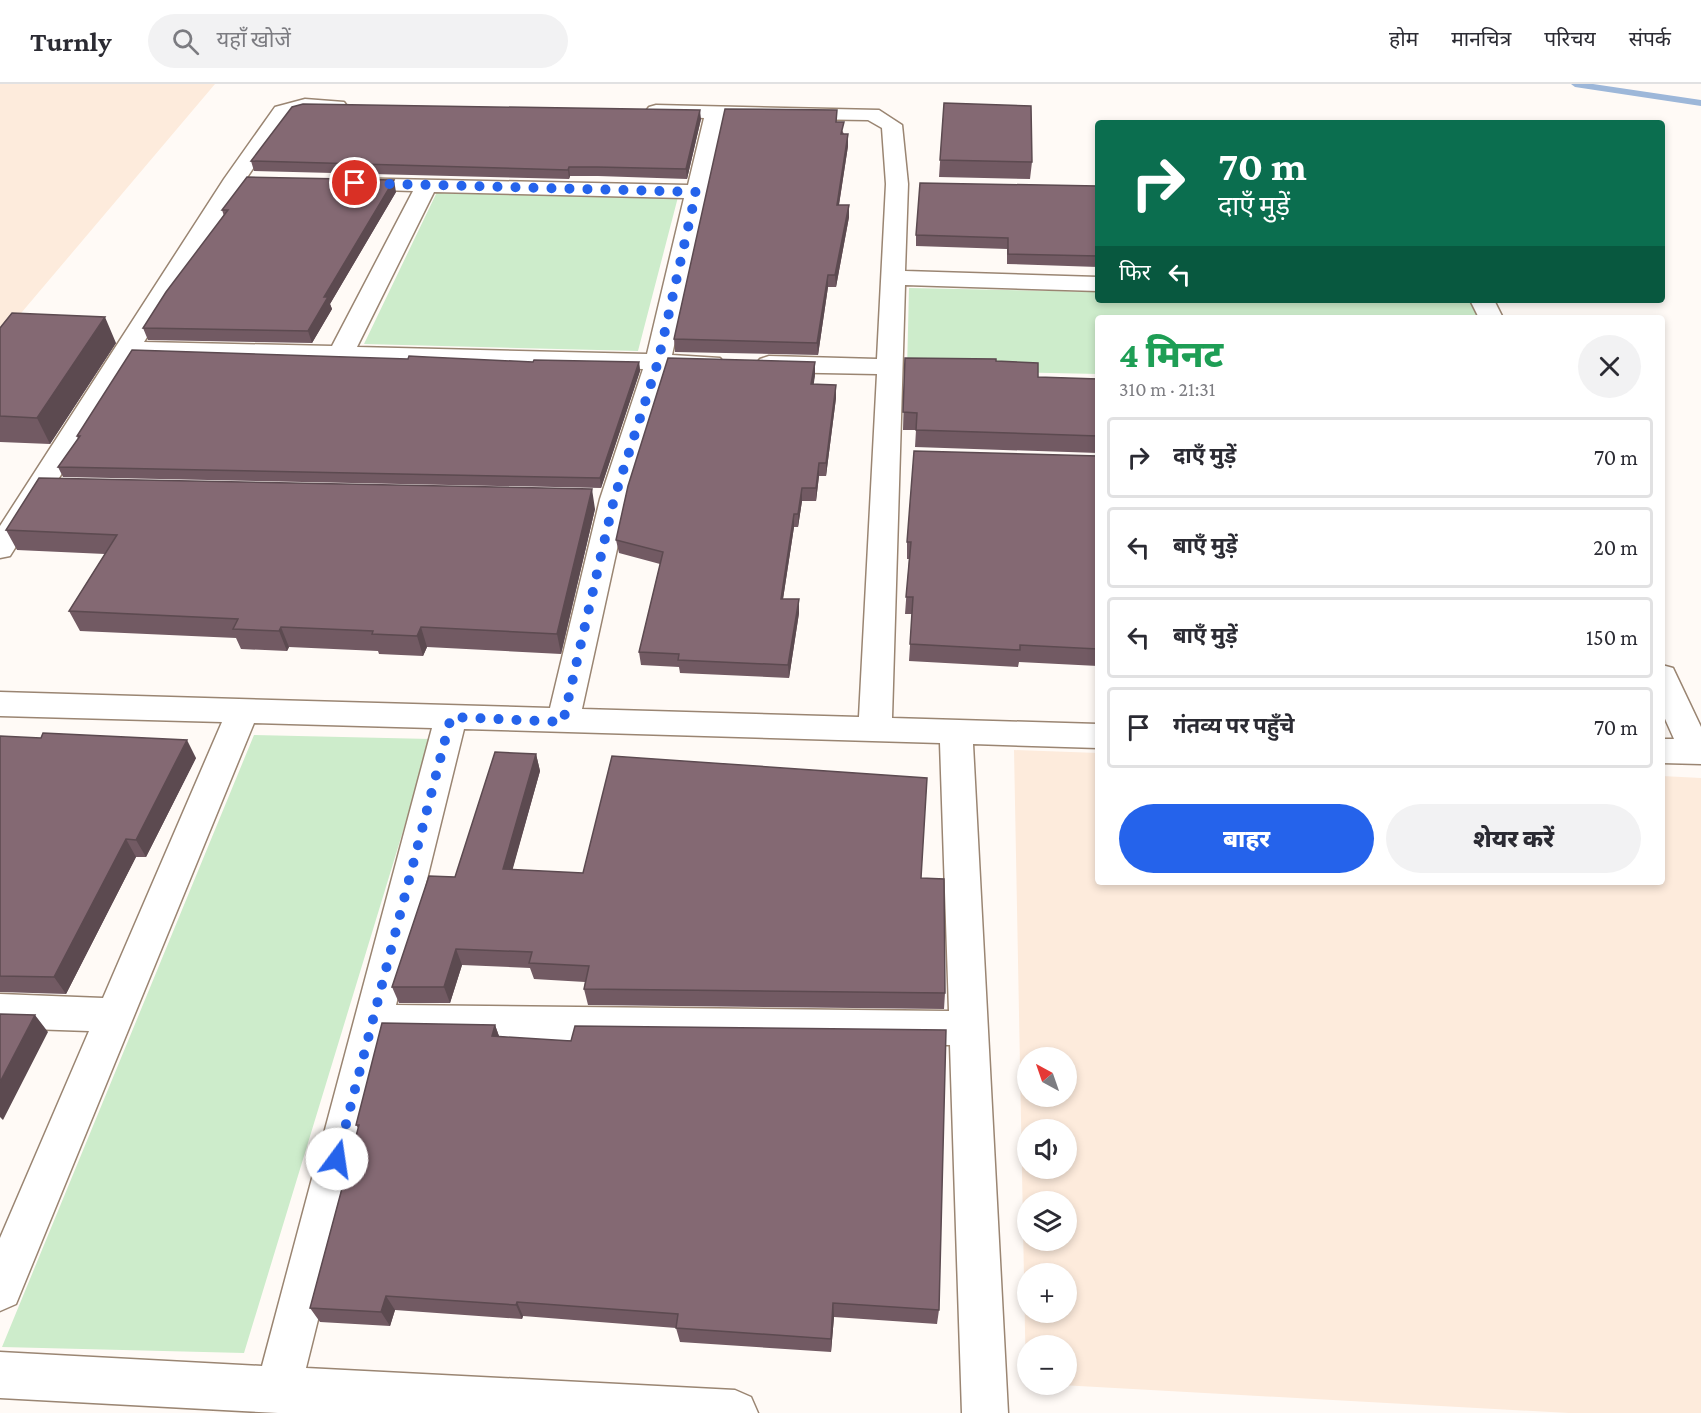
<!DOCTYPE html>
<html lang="hi">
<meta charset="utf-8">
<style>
:root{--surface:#fff;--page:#f2f2f3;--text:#2b2b33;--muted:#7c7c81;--line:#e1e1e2;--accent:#2563eb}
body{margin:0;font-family:"Crimson Pro","Noto Sans Devanagari",serif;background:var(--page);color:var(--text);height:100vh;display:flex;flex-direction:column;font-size:22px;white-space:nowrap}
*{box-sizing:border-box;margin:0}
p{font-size:20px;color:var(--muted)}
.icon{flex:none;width:33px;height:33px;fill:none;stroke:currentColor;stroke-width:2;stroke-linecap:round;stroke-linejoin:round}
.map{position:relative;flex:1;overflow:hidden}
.panel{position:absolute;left:1095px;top:231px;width:570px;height:570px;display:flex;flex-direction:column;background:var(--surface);border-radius:6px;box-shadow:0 3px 9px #0003}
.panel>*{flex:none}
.hud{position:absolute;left:1095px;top:36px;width:570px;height:183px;border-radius:6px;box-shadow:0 3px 9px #0003;background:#0b6e4f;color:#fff;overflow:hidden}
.needle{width:39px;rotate:320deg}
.buttons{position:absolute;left:1017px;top:963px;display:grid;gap:12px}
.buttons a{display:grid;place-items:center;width:60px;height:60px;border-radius:50%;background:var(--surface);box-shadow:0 3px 9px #0003;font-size:30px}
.pin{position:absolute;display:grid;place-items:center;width:51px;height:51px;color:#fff;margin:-26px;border:3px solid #fff;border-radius:50%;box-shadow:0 2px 6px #0007}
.me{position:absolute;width:66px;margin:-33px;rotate:14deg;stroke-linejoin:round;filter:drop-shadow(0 0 4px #0008)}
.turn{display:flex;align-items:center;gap:21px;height:126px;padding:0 24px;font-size:27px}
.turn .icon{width:78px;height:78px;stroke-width:2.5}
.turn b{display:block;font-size:42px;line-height:51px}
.then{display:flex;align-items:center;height:57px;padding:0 24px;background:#0003;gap:12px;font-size:22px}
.round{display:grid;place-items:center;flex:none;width:63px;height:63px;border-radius:32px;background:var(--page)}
.headline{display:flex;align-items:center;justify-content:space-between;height:102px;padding:0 24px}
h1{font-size:36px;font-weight:800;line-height:45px;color:#1e9e55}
.cta{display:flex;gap:12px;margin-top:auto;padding:12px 24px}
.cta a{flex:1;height:69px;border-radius:36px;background:var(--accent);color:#fff;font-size:24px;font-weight:800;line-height:69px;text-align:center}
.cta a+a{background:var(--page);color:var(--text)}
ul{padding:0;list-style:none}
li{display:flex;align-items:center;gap:18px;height:81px;margin:0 12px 9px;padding:0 12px;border:3px solid var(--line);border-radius:6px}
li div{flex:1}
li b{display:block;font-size:22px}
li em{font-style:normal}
header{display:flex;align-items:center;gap:36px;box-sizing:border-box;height:84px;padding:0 30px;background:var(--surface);border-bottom:2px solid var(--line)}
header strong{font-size:28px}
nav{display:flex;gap:33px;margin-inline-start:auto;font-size:21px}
.search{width:420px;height:54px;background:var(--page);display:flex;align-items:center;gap:15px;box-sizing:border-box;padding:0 21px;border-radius:33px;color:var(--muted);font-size:22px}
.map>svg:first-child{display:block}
.built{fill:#fdebdc;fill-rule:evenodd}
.green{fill:#cdeccb}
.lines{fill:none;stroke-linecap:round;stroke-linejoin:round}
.stream{fill:#9db7d9;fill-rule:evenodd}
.minor-casing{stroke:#9a8572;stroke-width:3}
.minor{fill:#fff;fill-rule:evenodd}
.wall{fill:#725a63}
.shaded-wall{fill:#5c4a50}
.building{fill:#846973;stroke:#5c4a50;stroke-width:1.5}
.route{stroke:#2563eb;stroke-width:10;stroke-dasharray:0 18}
</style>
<header>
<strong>Turnly</strong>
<div class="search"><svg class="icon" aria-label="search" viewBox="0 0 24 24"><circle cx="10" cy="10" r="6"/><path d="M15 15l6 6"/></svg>यहाँ खोजें</div>
<nav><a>होम</a><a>मानचित्र</a><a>परिचय</a><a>संपर्क</a></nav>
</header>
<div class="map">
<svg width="1701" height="1329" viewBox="0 0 1701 1329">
<rect width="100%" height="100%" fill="#fffaf6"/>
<!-- built -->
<path class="built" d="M0 0H215L0 254Z
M1014 666 1098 669V798H1662V692L1701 694V1329H1569L1061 1301 1066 1300V1262H1028L1026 1299ZM1028 974H1066V1012H1028ZM1028 1046H1066V1084H1028ZM1028 1118H1066V1156H1028ZM1028 1190H1066V1228H1028Z"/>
<!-- green -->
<path class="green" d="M437 108 678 113 638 267 364 260Z
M909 204 1098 208V216H1476L1484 234H1098V290L907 286Z
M254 651 431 655 244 1269 2 1263Z"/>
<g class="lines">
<!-- stream -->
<path class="stream" d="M1571 0H1593L1701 16V22L1575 3Z"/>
<!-- minor casing -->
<g class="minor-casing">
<path id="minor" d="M305 15 344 18 347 22 344 26C326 31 308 26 289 31L246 95 144 258 332 262 413 107 350 105 342 104 339 99 342 94 688 101 704 34 649 31 646 27 649 23 656 21 879 26 902 41 908 100 905 187 1098 193V207L905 201 892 634 1098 640V664L973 660 1008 1329H962L950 961 388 954 306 1284 735 1306 751 1313 758 1329H278L0 1314V1268L262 1282 432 644 254 639 16 1220 0 1227V1154L89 947 0 944V910L103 914 222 638 0 632V608L550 624 600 415 643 285 135 273 10 472 0 474V442L224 95 275 23ZM724 34 868 36 882 44 886 100 877 275 769 272 760 275 756 280 760 285 769 288 877 290 859 633 582 625 628 415 668 286 720 284 724 279 720 274 672 271ZM434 108 684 114 647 270 357 263ZM464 645 940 659 949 927 396 921Z
M1470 216H1494L1503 234H1479Z
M1662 581 1673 584 1701 643V680L1662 679V655H1674L1662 628Z"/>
</g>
<!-- minor -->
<use href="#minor" class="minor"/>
</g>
<!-- wall -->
<path class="wall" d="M944 19 1032 78 1030 95 939 93Z
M701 35 687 95 598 92H570L569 95 254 87 251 77Z
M838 38 844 50H848V62L839 121H849V133L836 203H828L818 271 675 268 674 255Z
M1098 102V183L1007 180V165L916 162V151Z
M396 108 330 220 332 225 312 259 148 256 143 244 224 132 222 126Z
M0 244 116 259 50 360 0 358Z
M905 274 996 277 1038 293 1098 295V369L915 363 916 346H903Z
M408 275 533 278H639L640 287 601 404 63 393 58 383 78 355 77 352Z
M815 291 813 300 836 314 826 392H819L816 417H802L798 443H794L783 515 799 529 789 594 680 589 679 583 641 581 639 568 660 480 619 469 616 456Z
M1098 372V582L1019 578 1018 583 909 577 912 530H905L909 475H907V458Z
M595 425 561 570 427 563 423 572 379 570 378 567 289 563 287 567 241 565 236 554 80 547 69 527 105 470 17 466 6 446Z
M0 652 196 674 146 773H136L66 910 0 908Z
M536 670 540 687 512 786 583 789 921 794 945 909 944 925 588 921 584 905 585 898 534 895 530 884 462 881 450 919H399L392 903 455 793Z
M495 941 499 952 939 1226 937 1240 834 1233 831 1268 680 1258 676 1244 523 1232 522 1235 395 1226 390 1242 320 1238 310 1224 358 1044 356 1041Z"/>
<!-- shaded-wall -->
<path class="shaded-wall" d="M700 26 701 35 687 95 686 85Z
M848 50V62L837 133V121Z
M569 83 570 92 569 95 568 86Z
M394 96 396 108 330 220 332 225 312 259 308 247 324 213Z
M849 121V133L836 203 835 191Z
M828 191V203L818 271 817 259Z
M105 233 116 259 50 360 37 334Z
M639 278 640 287 601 404 600 394Z
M815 278V291L812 313 811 300Z
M836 301V314L826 392V379Z
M819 379V392L816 417V404Z
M802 404V417L798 443V430Z
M592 405 595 425 561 570 557 550Z
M794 430V443L781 528V515Z
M799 515V529L789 594 788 581Z
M281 543 289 563 287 567 279 547Z
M421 543 427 563 423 572 417 552Z
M187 656 196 674 146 773 136 756Z
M536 670 540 687 508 802 503 785Z
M126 755 136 773 66 910 54 893Z
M456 865 462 881 450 919 444 903Z
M35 931 48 948 3 1036 0 1033V998Z
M495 941 501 958 492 952Z
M386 1212 395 1226 390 1242 381 1228Z
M517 1218 523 1232 522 1235 516 1221Z
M833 1219 834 1233 831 1268V1255Z"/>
<!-- building -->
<path class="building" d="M944 19 1031 22 1032 78 940 76Z
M303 20 700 26 686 85 597 83H569L568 86 251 77 292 23Z
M725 25 837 26 836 38H844L841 50H848L837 121H849L835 191H828L817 259 674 255Z
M247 93 394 96 324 213H328L308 247 143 244 166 208 228 126H222Z
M920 99 1098 102V172L1008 170V154L916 151Z
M12 229 105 233 37 334 0 332V244Z
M132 266 408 275 409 272 427 273 533 278 534 276 639 278 600 394 58 383 80 352H77Z
M668 274 815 278 811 300 836 301 826 379H819L816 404H802L798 430H794L781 515H799L788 581 678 576 679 570 639 568 663 468 616 456 628 402Z
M905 274 996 275V277L1038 279V293L1098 295V352L916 346 917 329 903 328Z
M914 367 1098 372V565L1020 561V566L910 560 913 513H906L911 458H907Z
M39 394 592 405 557 550 421 543 417 552 372 550 373 547 281 543 279 547 233 545 238 535 69 527 117 451 6 446Z
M43 649 187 656 136 756 126 755 54 893 0 892V652L41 654Z
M495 668 536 670 503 785 583 789 612 672 927 694 921 794 944 795 945 909 584 905 589 882 529 879 532 868 456 865 444 903H392L429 792 455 793Z
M0 930 35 931 0 998Z
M382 939 495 941 492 952 571 957 575 942 946 946 939 1226 833 1219 831 1255 676 1244 678 1230 517 1218 516 1221 386 1212 381 1228 310 1224 359 1041H356Z"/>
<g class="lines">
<!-- route -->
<path class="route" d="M337 1075 451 633 563 638 614 415 658 278 696 108 355 99"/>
</g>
</svg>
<div class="buttons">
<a><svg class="needle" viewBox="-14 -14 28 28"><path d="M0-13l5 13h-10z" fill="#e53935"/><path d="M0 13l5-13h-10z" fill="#7c7c81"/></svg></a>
<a><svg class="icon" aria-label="sound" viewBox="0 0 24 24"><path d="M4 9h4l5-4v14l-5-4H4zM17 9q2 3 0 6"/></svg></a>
<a><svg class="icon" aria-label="layers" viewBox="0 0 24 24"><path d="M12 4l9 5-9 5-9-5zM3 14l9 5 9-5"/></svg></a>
<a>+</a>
<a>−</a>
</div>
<div class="pin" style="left:355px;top:99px;background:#d93025"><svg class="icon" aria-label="arrive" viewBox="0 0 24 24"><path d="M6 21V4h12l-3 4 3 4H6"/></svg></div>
<svg class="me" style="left:337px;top:1075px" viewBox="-20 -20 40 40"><circle r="19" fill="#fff"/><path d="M0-13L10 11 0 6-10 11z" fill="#2563eb"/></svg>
<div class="hud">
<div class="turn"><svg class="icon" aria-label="right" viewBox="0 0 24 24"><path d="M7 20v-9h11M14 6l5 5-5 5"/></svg><div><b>70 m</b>दाएँ मुड़ें</div></div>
<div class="then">फिर<svg class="icon" aria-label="left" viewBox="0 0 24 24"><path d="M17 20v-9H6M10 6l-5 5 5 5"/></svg></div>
</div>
<section class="panel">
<div class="headline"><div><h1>4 मिनट</h1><p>310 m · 21:31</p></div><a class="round"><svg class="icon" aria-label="close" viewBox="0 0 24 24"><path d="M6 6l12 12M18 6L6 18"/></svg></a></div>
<ul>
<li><svg class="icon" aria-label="right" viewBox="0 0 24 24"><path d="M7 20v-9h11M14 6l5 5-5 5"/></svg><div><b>दाएँ मुड़ें</b></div><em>70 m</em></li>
<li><svg class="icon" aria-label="left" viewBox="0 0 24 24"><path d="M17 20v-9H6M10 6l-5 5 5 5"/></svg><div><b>बाएँ मुड़ें</b></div><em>20 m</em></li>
<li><svg class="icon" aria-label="left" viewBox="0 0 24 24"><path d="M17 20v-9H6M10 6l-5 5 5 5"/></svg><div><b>बाएँ मुड़ें</b></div><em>150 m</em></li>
<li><svg class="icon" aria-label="arrive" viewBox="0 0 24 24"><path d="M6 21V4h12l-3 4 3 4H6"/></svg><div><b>गंतव्य पर पहुँचे</b></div><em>70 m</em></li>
</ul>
<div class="cta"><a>बाहर</a><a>शेयर करें</a></div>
</section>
</div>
